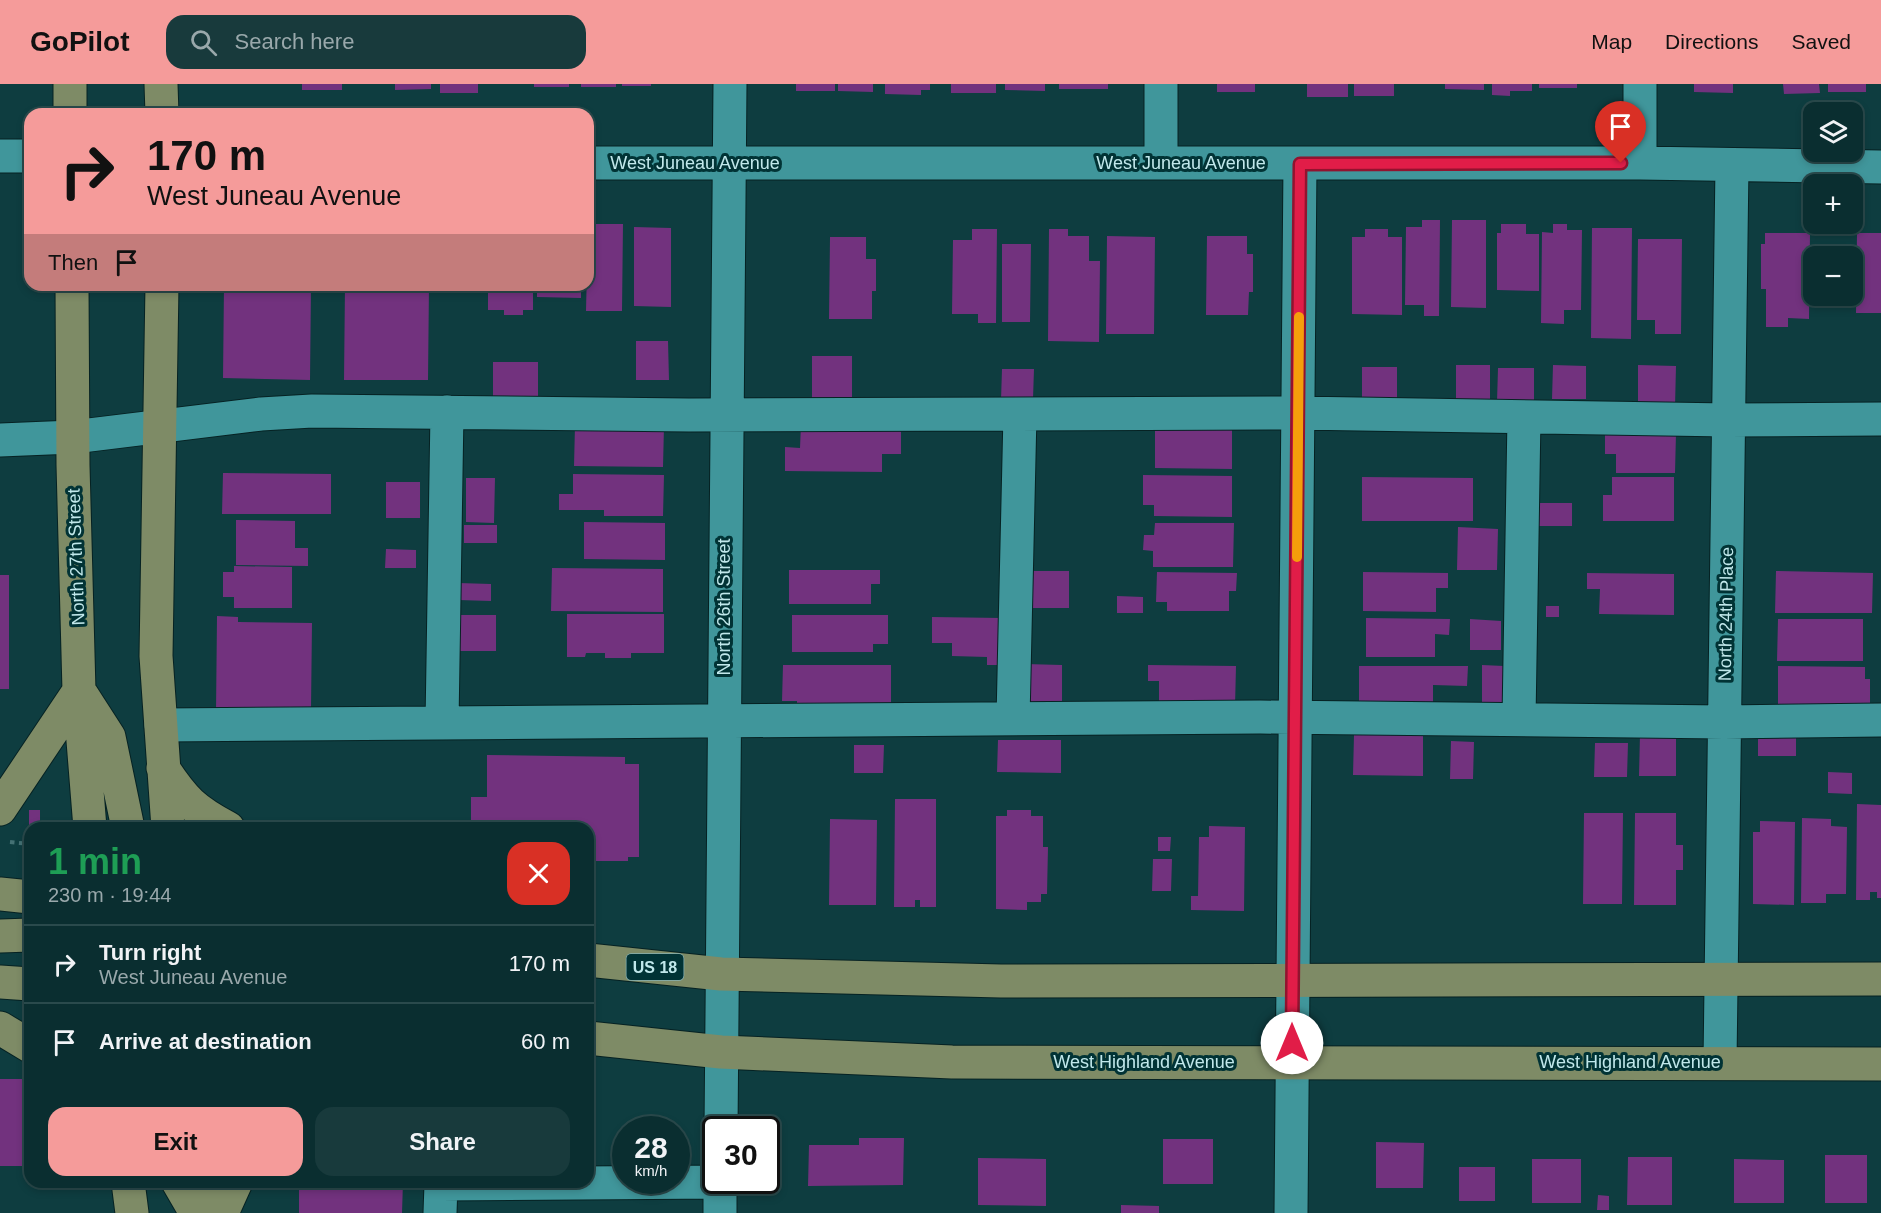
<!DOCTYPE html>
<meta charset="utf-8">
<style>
:root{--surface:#0a2e30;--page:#183a3c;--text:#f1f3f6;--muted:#99a8ab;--line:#2a4a4c;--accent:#f59b9a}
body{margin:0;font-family:Arial,sans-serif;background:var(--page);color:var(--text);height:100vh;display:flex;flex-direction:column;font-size:22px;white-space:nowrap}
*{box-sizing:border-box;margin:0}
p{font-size:20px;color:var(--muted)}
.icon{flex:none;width:33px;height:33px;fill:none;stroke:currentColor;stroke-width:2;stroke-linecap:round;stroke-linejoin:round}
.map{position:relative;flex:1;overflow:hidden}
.side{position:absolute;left:24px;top:738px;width:570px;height:366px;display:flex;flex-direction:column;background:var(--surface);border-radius:18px;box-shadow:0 3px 9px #0003,0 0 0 2px var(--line)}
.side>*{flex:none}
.hud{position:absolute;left:24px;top:24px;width:570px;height:183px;border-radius:18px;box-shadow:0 3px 9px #0003,0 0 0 2px var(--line);background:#f59b9a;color:#111;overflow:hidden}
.tools{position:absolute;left:1803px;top:18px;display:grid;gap:12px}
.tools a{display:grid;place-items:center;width:60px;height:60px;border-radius:12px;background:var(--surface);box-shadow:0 3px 9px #0003,0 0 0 2px var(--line);font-size:30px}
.speed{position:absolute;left:612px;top:1032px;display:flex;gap:12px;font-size:30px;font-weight:700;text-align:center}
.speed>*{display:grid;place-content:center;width:78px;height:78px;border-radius:50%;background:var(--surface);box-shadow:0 3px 9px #0003,0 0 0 2px var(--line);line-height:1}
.speed small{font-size:15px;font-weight:400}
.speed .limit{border:3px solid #111;border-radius:9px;background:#fff;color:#111}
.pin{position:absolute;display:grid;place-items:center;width:51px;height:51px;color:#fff;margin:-62px -26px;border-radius:50% 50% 50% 0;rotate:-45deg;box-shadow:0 0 6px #0007}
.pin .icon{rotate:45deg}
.me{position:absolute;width:66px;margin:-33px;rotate:0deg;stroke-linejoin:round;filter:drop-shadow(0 0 4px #0008)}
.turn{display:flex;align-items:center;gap:21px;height:126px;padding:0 24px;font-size:27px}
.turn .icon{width:78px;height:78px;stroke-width:2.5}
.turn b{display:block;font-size:42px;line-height:51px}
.then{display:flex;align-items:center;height:57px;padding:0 24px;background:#0003;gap:12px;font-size:22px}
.round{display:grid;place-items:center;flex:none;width:63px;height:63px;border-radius:18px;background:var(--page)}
.headline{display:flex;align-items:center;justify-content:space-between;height:102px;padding:0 24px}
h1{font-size:36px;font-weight:700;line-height:45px;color:#1e9e55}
.button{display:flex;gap:12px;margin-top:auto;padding:12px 24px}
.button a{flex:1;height:69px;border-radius:18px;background:var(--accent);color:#111;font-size:24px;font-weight:700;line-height:69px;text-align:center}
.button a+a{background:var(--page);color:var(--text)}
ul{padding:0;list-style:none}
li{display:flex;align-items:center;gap:18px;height:78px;padding:0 24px;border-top:2px solid var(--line)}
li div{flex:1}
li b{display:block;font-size:22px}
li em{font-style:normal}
header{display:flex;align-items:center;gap:36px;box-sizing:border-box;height:84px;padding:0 30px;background:var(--accent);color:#111}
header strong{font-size:28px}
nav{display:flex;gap:33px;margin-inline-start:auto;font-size:21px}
.search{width:420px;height:54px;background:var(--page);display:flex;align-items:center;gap:15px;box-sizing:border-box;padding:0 21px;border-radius:18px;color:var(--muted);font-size:22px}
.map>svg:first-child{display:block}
.building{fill:#72327e}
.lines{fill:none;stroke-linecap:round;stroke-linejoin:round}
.minor-casing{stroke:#062223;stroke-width:35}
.major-casing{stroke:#062223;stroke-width:35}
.path{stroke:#447174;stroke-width:4;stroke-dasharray:4.5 4.5;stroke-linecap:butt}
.minor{stroke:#40969b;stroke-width:33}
.major{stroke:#7e8b66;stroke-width:33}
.route-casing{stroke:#92132f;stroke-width:15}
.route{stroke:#e11d48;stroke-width:10}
.slow{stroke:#f59e0b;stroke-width:10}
.labels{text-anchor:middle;stroke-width:6;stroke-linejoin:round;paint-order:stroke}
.shield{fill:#013335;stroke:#87b2b4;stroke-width:1.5}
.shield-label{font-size:16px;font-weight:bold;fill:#c1e8eb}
.street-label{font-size:18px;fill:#c1e8eb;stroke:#013335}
</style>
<header>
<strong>GoPilot</strong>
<div class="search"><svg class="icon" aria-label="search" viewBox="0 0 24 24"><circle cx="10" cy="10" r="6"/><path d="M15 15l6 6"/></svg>Search here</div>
<nav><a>Map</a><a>Directions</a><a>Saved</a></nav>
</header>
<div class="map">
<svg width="1881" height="1129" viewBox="0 0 1881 1129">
<rect width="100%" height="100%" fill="#0e3d40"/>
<!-- building -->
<path class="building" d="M302 0H342V6H302Z
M395 0H431V5L395 6Z
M440 0H478V9H440Z
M534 0H569V3H534Z
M581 0H616V3H581Z
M622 0H651V2H622Z
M796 0H835V7H796Z
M838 0H873V8L838 7Z
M885 0H930V6H921V11L885 10Z
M951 0H996V9H951Z
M1005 0H1045V7L1005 6Z
M1059 0H1108V5H1059Z
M1217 0H1255V8H1217Z
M1307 0H1348V13H1307Z
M1354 0H1394V12H1354Z
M1445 0H1484V6L1445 5Z
M1492 0H1532V7H1510V12L1492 11Z
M1539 0H1577V4H1539Z
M1694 0H1733V9L1694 8Z
M1783 0H1819L1820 9 1784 10Z
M1828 0H1866V8H1828Z
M1422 136H1440L1439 232H1424V221H1405L1406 143H1422Z
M1452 136H1486V224L1451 223Z
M588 140H623L622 227H586Z
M1501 140H1526V150H1539V207L1497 206V149H1501Z
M1553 140H1567V146H1582L1581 226H1564V240L1541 239 1542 148 1553 149Z
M634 143 671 144V223L634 222Z
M1592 144H1632L1631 255 1591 254Z
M972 145H997L996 239H978V230H952L953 156H972Z
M1049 145H1068V152H1089V177H1100L1099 258 1048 257Z
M1365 145H1388V153H1402V231L1352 230V153H1365Z
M1765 149H1810L1809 235 1788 234V243H1766V205H1761V160H1765Z
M1857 149H1881V229H1856Z
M1107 152 1155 153 1154 250H1106Z
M1207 152H1247V170H1253V208H1249L1248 231H1206Z
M830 153H866V175H876V207H872V235H829Z
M1638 155H1682L1681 250H1655V236H1637Z
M1002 160H1031L1030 238H1002Z
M224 201H311L310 296 223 294Z
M345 201H429L428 296H344Z
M488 201H533V226H523V231H504V226H488Z
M537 201H581V214L537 213Z
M636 257H668L669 296H636Z
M812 272H852V315H812Z
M493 278H538V313H493Z
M1456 281H1490V320H1456Z
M1553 281 1586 282V315H1552Z
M1638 281 1676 282 1675 323H1638Z
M1362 283H1397V316H1362Z
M1498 284H1534V319L1497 318Z
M1002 285H1034L1033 315 1001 316Z
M801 340 901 341V370H882V388L785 387V363L800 364Z
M575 341 664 342 663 383 574 382Z
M1155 343 1232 344V385L1155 384Z
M1605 349H1676L1675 389H1616V370H1605Z
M223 389 331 390V430H222Z
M573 390 664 391 663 432H604V426H559V410H573Z
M1143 391 1232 392V433L1154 432V421H1143Z
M1362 393 1473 394V437H1362Z
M1612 393H1674V437H1603V411H1612Z
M466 394H495L494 439 466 438Z
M386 398H420V434H386Z
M1538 419H1572V442H1538Z
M236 436 295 437V464H308V482L236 481Z
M584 438 665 439V476L584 475Z
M1155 439H1234L1233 483H1153V467L1143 466 1144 451H1154Z
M464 441H497V459H464Z
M1458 443 1498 445 1497 486H1457Z
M386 465 416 466V484H385Z
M234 482 292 483V524H234V513H223V488H234Z
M552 484 663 485V528L551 527Z
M789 486H880V500H871V520H789Z
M1033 487H1069V524H1033Z
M1776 487 1873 489 1872 529H1775Z
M1157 488 1237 489 1236 507H1229V527H1167V518H1156Z
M1363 488 1448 489V504H1436V528L1363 527Z
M1587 489 1674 490V531L1599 530 1600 505H1587Z
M0 491H9V605H0Z
M458 499 491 500V517L458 516Z
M1117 512 1143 513V529H1117Z
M1546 522H1559V533H1546Z
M567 530H664V569H631V574H605V569H586L585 573H567Z
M456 531H496V567H456Z
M792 531H888V560H873V568H792Z
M217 532 238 533V538L312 539 311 625 216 628Z
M932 533 1002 534V581H987V573L952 572V559H932Z
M1366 534 1450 535 1449 551 1435 550V573H1366Z
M1470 535 1501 537V566H1470Z
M1778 535H1863V577H1777Z
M1025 580 1062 581V620L1025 619Z
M783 581H891V621H797V617H782Z
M1148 581 1236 582 1235 623 1159 622V597H1148Z
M1482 581 1504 582 1503 618H1482Z
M1359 582H1468L1467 602 1433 601V622H1359Z
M1778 582 1865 583V595H1870V622L1778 621Z
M1758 649H1796V672H1758Z
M1640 650H1676V692H1639Z
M1354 651H1423V692L1353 691Z
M998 656H1061V689L997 688Z
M1451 657 1474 658 1473 695H1450Z
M1595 659H1628L1627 693H1594Z
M854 661H884L883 689H854Z
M487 671 625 673V680H639V773H628V777H588V744H471V713H487Z
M1828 688 1852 689V710L1828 709Z
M895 715H936V823H920V816H915V823H894Z
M1857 720 1881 721V814H1877V808H1870V816H1856Z
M29 726H40V742H29Z
M1007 726H1031V732H1043V763H1048L1047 810H1041V818H1027V826L996 825V732H1007Z
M1584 729H1623L1622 820H1583Z
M1635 729H1676V761H1683V786H1676V821H1634Z
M1802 734 1831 735V742L1847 743 1846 810H1826V819H1801Z
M830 735 877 736 876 821H829Z
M1760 737 1795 738 1794 821 1753 820V748H1760Z
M1209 742 1245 743 1244 827 1191 826V812H1198L1199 753H1209Z
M1158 753H1171L1170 767H1158Z
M1153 775H1172L1171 807H1152Z
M0 995H25V1001H30V1082H0Z
M859 1054H904L903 1101 808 1102 809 1061H859Z
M1163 1055H1213V1100H1163Z
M1376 1058 1424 1059 1423 1104H1376Z
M1825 1071H1867V1119H1825Z
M1628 1073H1672V1121H1627Z
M978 1074 1046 1075V1122L978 1121Z
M1532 1075H1581V1119H1532Z
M1734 1075 1784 1076V1119H1734Z
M1459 1083H1495V1117H1459Z
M299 1098H403L402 1129H299Z
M1598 1111 1609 1112V1126H1597Z
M1121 1121 1159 1122V1129H1121Z"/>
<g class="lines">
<!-- minor casing -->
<g class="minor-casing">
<path id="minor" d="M1161 0V79
M0 72H30
M588 79H1640L1881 83
M1640 79V0
M0 356 73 353 261 330 312 327 689 331 1298 329 1728 336 1881 335
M1013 635 1020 330
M1519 635 1524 333
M442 639 447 328
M161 641 1260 633 1724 638 1881 636
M1720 978 1732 81
M721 1046 730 0
M440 1129 441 1100 720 1098
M720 1129V1096
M1291 1129 1300 79"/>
</g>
<!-- major casing -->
<g class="major-casing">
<path id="major" d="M70 0V30
M161 0 162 30
M72 201 73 381 79 607 90 744
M162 201 156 572 168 744
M82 611 109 653 128 744
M163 684C184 716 194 726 228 744
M0 725 79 607
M0 810 30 813
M0 852 30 851
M588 876 721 890 1001 897 1881 895
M0 898 30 900
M0 944 30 962
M588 954 721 968 952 978 1881 980
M128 1098 132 1129
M178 1098 196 1129
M207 1098 209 1129
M222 1129 236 1098"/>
</g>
<!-- path -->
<path class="path" d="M10 758 30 760"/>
<!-- minor -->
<use href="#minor" class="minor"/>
<!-- major -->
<use href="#major" class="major"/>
</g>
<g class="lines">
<!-- route casing -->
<g class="route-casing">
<path id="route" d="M1292 959 1300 80 1621 79"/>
</g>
<!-- route -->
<use href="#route" class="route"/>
<!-- slow -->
<path class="slow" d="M1297 473 1299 233"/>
</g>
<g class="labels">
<!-- shield labels -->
<rect class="shield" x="626.5" y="870" width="57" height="26" rx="4.5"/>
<g class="shield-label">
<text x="655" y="889">US 18</text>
</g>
<!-- street labels -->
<g class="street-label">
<text x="695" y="85">West Juneau Avenue</text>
<text x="1181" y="85">West Juneau Avenue</text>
<text transform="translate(76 473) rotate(-92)" y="6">North 27th Street</text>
<text transform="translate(724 523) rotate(-90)" y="6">North 26th Street</text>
<text transform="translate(1726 530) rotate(-89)" y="6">North 24th Place</text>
<text x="1144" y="984">West Highland Avenue</text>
<text x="1630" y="984">West Highland Avenue</text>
</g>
</g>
</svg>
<div class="tools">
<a><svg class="icon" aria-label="layers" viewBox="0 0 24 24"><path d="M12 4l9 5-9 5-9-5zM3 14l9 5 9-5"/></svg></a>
<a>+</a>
<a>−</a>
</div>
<div class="speed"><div>28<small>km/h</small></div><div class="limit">30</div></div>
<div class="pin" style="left:1621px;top:79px;background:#d93025"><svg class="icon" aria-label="arrive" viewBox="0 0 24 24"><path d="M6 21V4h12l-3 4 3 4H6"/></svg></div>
<svg class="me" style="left:1292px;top:959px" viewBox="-20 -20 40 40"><circle r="19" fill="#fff"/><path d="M0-13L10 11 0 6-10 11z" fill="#e11d48"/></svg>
<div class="hud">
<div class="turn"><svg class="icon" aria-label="right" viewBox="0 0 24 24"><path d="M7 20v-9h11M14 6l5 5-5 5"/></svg><div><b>170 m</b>West Juneau Avenue</div></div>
<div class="then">Then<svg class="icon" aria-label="arrive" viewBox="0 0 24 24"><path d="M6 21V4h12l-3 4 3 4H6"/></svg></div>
</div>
<section class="side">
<div class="headline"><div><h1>1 min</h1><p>230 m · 19:44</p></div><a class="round" style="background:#d93025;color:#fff"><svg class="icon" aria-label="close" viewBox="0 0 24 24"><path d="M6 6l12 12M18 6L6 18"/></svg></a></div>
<ul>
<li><svg class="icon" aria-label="right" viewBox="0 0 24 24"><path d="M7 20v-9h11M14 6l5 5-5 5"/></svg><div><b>Turn right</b><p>West Juneau Avenue</p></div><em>170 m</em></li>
<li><svg class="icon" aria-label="arrive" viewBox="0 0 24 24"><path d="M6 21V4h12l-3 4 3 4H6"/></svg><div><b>Arrive at destination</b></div><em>60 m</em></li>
</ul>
<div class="button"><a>Exit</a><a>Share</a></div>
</section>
</div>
